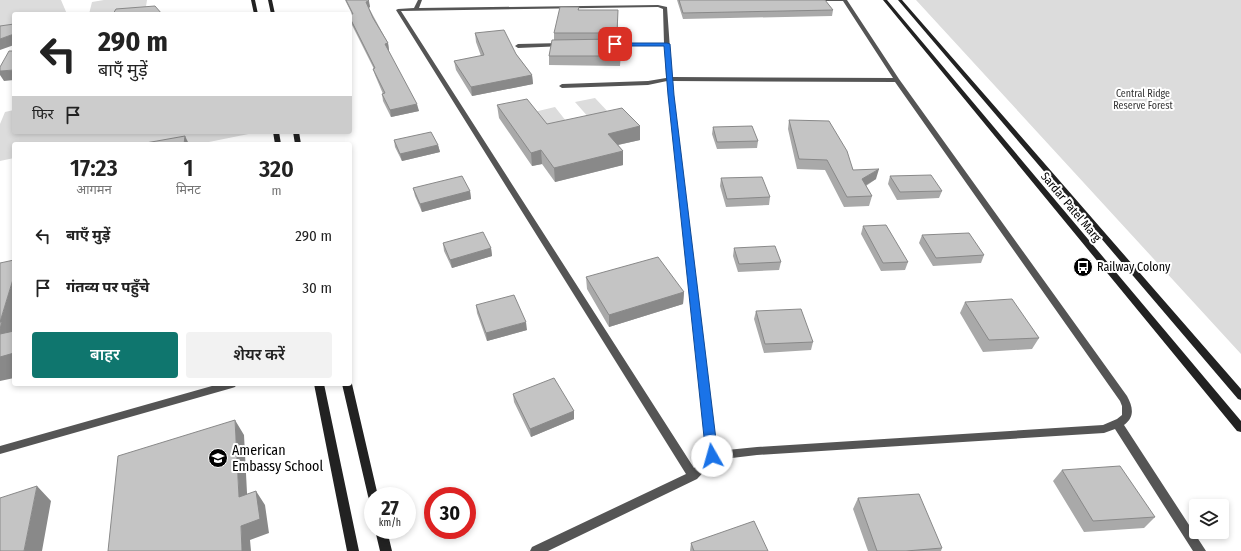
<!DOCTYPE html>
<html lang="hi">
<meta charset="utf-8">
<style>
:root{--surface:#fff;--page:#f2f2f2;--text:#222;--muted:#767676;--accent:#0f766e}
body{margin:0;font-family:"Fira Sans Condensed","Noto Sans Devanagari",sans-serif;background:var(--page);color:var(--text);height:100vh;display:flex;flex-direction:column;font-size:15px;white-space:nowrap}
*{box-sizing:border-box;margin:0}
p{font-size:13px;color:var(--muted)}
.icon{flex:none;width:22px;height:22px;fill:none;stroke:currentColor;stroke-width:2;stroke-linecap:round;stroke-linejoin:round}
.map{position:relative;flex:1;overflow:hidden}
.details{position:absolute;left:12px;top:142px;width:340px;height:244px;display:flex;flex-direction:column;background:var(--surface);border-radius:4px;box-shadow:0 2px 6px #0003}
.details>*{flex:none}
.hud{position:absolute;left:12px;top:12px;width:340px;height:122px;border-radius:4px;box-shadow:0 2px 6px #0003;background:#fff;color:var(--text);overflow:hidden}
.buttons{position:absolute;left:1189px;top:499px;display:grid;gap:8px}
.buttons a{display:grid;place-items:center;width:40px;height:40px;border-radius:4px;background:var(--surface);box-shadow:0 2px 6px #0003;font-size:20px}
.speed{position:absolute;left:364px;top:487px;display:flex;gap:8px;font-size:20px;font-weight:700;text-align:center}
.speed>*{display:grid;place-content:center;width:52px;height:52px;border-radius:50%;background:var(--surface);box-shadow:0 2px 6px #0003;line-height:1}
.speed small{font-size:10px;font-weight:400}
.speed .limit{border:6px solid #d22;background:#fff;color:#111}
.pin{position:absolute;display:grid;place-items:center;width:34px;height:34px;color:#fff;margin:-17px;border-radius:8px;box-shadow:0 2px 6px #0006}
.me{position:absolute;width:44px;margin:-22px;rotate:353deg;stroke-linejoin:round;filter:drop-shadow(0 0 3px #0008)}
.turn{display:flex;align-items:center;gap:14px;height:84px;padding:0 20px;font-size:18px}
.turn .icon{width:52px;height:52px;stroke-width:2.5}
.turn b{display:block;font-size:28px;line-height:34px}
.then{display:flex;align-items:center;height:38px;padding:0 20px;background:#0003;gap:8px;font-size:15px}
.eta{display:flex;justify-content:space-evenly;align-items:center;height:68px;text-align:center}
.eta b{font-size:24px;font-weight:600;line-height:28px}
.button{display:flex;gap:8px;margin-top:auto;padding:8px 20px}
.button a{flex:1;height:46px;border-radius:4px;background:var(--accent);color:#fff;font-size:16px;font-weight:600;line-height:46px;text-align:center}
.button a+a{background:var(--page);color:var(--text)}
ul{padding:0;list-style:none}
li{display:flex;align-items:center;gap:12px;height:52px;padding:0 20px}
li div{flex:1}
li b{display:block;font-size:15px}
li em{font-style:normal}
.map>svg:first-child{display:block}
.green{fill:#dcdcdc}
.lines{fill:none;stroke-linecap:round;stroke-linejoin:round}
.street{fill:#555;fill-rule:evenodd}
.secondary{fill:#222;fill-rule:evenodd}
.wall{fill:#a9a9a9}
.shaded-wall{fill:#898989}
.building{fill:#c4c4c4;stroke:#898989}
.route{fill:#1a73e8;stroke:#114b97}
.labels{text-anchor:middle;stroke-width:4;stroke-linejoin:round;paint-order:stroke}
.far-park-label{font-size:10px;fill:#333;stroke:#fff}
.street-label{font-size:12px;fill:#000;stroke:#fff}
.poi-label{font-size:12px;fill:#000;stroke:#fff;text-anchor:start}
.near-poi-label{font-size:14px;fill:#000;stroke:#fff;text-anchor:start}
</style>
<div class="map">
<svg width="1241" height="551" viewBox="0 0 1241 551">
<rect width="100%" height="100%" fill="#fff"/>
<!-- green -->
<path class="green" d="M0 0H61L67 14H14V30L0 32Z
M104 0H147L145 13 89 14 92 2Z
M916 0H1241V354Z
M595 98 611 115 590 119 575 102Z
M555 107 570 126 548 131 534 112Z
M14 110V132H259L199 144H14V158L0 161V124L5 112Z"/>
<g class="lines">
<!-- street -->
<path class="street" d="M418 0H422L419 8 658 5 667 7 672 77 893 78 843 1H805L803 0H847L899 79 1127 396C1133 407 1135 417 1124 425L1206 551H1193L1115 429 1104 433 757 455 715 460 697 479 548 551H530L532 547 686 474 396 10 398 9 414 8ZM658 7 663 9 664 43H612L610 44 612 45H665L666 78 648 81 562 84 559 86 562 88 648 85 667 81 707 455 694 468 401 11ZM672 81 895 82 1120 401 1122 406V415L1117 419 1103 425 757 447 717 451Z
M562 43 564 44V46L518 48 515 46 518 44Z
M219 384H237L235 387 232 388 0 454V446Z"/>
<!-- secondary -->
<path class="secondary" d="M251 0H255L258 14H254Z
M268 0H272L275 14H271Z
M883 0H887L1241 421V432L1237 431Z
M898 0H902L1241 389V400L1238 399Z
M273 132H279L281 144H275Z
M293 132H299L301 144H295Z
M350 381 352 384 378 496H373V501L369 499 368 496 342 384H350Z
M314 384H324L359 551H347Z
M375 530H387L392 551H380Z"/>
</g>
<!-- wall -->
<path class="wall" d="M345 0H368L370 7 369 8 388 43 389 50H388L419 111 391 117 383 101 382 94H383L375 75 373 69H374L350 21V14H352Z
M677 0H825L833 10 832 16 683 19Z
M579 7V10L618 19 616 43 621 52 620 66 549 65V56L554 40V33Z
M475 33 516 54 532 75 533 84 472 96 456 70 454 61 481 56 476 42Z
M497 105 547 124 640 126V140L618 145 623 151V165L555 182 542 164 532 166 499 118Z
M789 120 853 170 876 179 866 186 872 196 869 206 844 207 825 170 797 169 788 129Z
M713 127 758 141 757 148 717 149 712 134Z
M394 140 438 145 440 152 402 161 395 147Z
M890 176 942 191 939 198 897 200 888 184Z
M721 178 770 197 769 205 726 207 720 186Z
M413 188 470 191 471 199 422 212 415 196Z
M863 226 908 262 905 270 881 271 861 234Z
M922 235 984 255 981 263 933 266 919 243Z
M443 243 491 248 492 256 452 268 444 251Z
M734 248 781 262 779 270 738 272 733 256Z
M586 277 684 292 683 304 609 327 587 289Z
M965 302 1039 338 1032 349 983 352 960 313Z
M476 305 527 330 487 341 477 313Z
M756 311 813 342 811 350 764 353 754 319Z
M513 394 574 411V419L531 437 514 402Z
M1062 470 1155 517 1144 528 1084 532 1053 481Z
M858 498 942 548 941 551H868L853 509Z
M691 543 768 551H690Z"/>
<!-- shaded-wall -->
<path class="shaded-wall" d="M369 1 370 7 367 8 366 2Z
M618 10V19L617 42V33Z
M14 34V45L0 50V39Z
M388 43 389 50H386L385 44Z
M14 70V80L4 81 0 75V71Z
M532 75 533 84 472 96 471 87Z
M417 104 419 111 391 117 390 110Z
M640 126V140L608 147V134Z
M185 136 189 144H184Z
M438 145 440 152 402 161 400 154Z
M541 150 542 164 532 166 531 153Z
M623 151V165L555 182 554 168Z
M879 169 876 179 859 189 862 179Z
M470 191 471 199 422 212 420 204Z
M491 248 492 256 452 268 450 260Z
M14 276V378L0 381V322Z
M684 292 683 304 609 327V315Z
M526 322 527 330 487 341 486 333Z
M574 411V419L531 437 530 429Z
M235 420 244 435 248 512 239 497Z
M37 486 51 501 42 551H24Z
M256 491 265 505 269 533 250 540 251 551H242L241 526Z"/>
<!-- building -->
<path class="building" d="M346 0H368L369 1 366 2 373 18 388 43 385 44 417 104 390 110 382 94 385 93 373 69 375 68 350 18V14H353Z
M679 0H825L833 10 683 13Z
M155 6 162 14H113L116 9Z
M560 7H579L578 10H618L617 33H554Z
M14 24V34L0 39V26Z
M504 30 516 54 532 75 471 87 454 61 484 55 475 33Z
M616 39V43H621L620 56H549L552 40Z
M9 51H14V70L0 71V67Z
M527 99 547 124 622 108 640 126 608 134 623 151 554 168 541 150 531 153 497 105Z
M789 120 829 121 847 151 853 170 879 169 862 179 872 196 847 197 827 160 799 159Z
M752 126 758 141 717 142 713 127Z
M431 132 438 145 400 154 394 140Z
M185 136 184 144H140Z
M931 175 942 191 900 192 890 176Z
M462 176 470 191 420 204 413 188Z
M762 177 770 197 727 199 721 178Z
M886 225 908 262 883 263 863 226Z
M483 232 491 248 450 260 443 243Z
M969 233 984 255 936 258 922 235Z
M775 246 781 262 739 264 734 248Z
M658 257 684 292 609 315 586 277Z
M14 260V276L0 322V263Z
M514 295 526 322 486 333 476 305Z
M1012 299 1039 338 989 340 965 302Z
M801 309 813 342 765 344 756 311Z
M0 322H2L0 329Z
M14 331V353L0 357V334Z
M554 378 574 411 530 429 513 394Z
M235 420 239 497 256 491 260 519 241 526 242 551H108L118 456Z
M1120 466 1155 517 1093 521 1062 470Z
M37 486 24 551H0V498Z
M919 494 942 548 906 551H877L858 498Z
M754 521 768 551H694L691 543Z"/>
<!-- route -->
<path class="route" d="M613 43H667L670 44 674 95 718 456 716 460 712 461 708 460 706 456 668 95 664 46H615Z"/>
<!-- icons -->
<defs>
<g id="bus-disc" transform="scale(1)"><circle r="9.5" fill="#000" stroke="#fff"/><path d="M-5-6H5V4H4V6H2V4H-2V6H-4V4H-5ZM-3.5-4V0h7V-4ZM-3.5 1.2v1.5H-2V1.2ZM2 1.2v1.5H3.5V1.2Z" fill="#fff"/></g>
<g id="school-disc" transform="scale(1)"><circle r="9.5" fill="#000" stroke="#fff"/><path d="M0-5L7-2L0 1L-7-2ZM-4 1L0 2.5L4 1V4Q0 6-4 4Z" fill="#fff"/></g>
</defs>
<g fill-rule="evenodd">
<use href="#bus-disc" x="1083" y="267"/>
<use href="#school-disc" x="218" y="458"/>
</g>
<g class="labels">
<!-- far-park labels -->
<g class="far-park-label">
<text x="1143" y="97">Central Ridge<tspan x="1143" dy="12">Reserve Forest</tspan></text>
</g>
<!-- street labels -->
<g class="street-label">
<text transform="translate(1071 207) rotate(50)" y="4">Sardar Patel Marg</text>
</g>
<!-- poi labels -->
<g class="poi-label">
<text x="1097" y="271">Railway Colony</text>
</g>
<!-- near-poi labels -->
<g class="near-poi-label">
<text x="232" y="455">American<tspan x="232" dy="16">Embassy School</tspan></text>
</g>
</g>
</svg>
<div class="buttons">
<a><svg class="icon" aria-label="layers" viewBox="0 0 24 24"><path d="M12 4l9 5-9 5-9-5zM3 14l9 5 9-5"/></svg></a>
</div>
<div class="speed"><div>27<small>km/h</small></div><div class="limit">30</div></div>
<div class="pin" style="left:615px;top:44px;background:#d93025"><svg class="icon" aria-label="arrive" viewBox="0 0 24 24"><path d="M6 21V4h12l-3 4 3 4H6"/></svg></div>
<svg class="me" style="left:712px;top:456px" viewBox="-20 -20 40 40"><circle r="19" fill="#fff"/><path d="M0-13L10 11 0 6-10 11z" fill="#1a73e8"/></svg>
<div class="hud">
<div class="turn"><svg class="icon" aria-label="left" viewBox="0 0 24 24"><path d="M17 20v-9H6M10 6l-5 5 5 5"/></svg><div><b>290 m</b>बाएँ मुड़ें</div></div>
<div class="then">फिर<svg class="icon" aria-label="arrive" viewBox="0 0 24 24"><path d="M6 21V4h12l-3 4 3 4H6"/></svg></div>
</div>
<section class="details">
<div class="eta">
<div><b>17:23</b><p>आगमन</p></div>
<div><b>1</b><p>मिनट</p></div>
<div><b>320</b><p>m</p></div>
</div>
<ul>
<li><svg class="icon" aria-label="left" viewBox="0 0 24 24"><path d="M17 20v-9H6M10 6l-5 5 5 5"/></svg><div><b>बाएँ मुड़ें</b></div><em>290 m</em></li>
<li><svg class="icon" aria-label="arrive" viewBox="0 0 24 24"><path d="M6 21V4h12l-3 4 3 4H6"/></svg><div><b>गंतव्य पर पहुँचे</b></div><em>30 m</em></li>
</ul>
<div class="button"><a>बाहर</a><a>शेयर करें</a></div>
</section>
</div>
